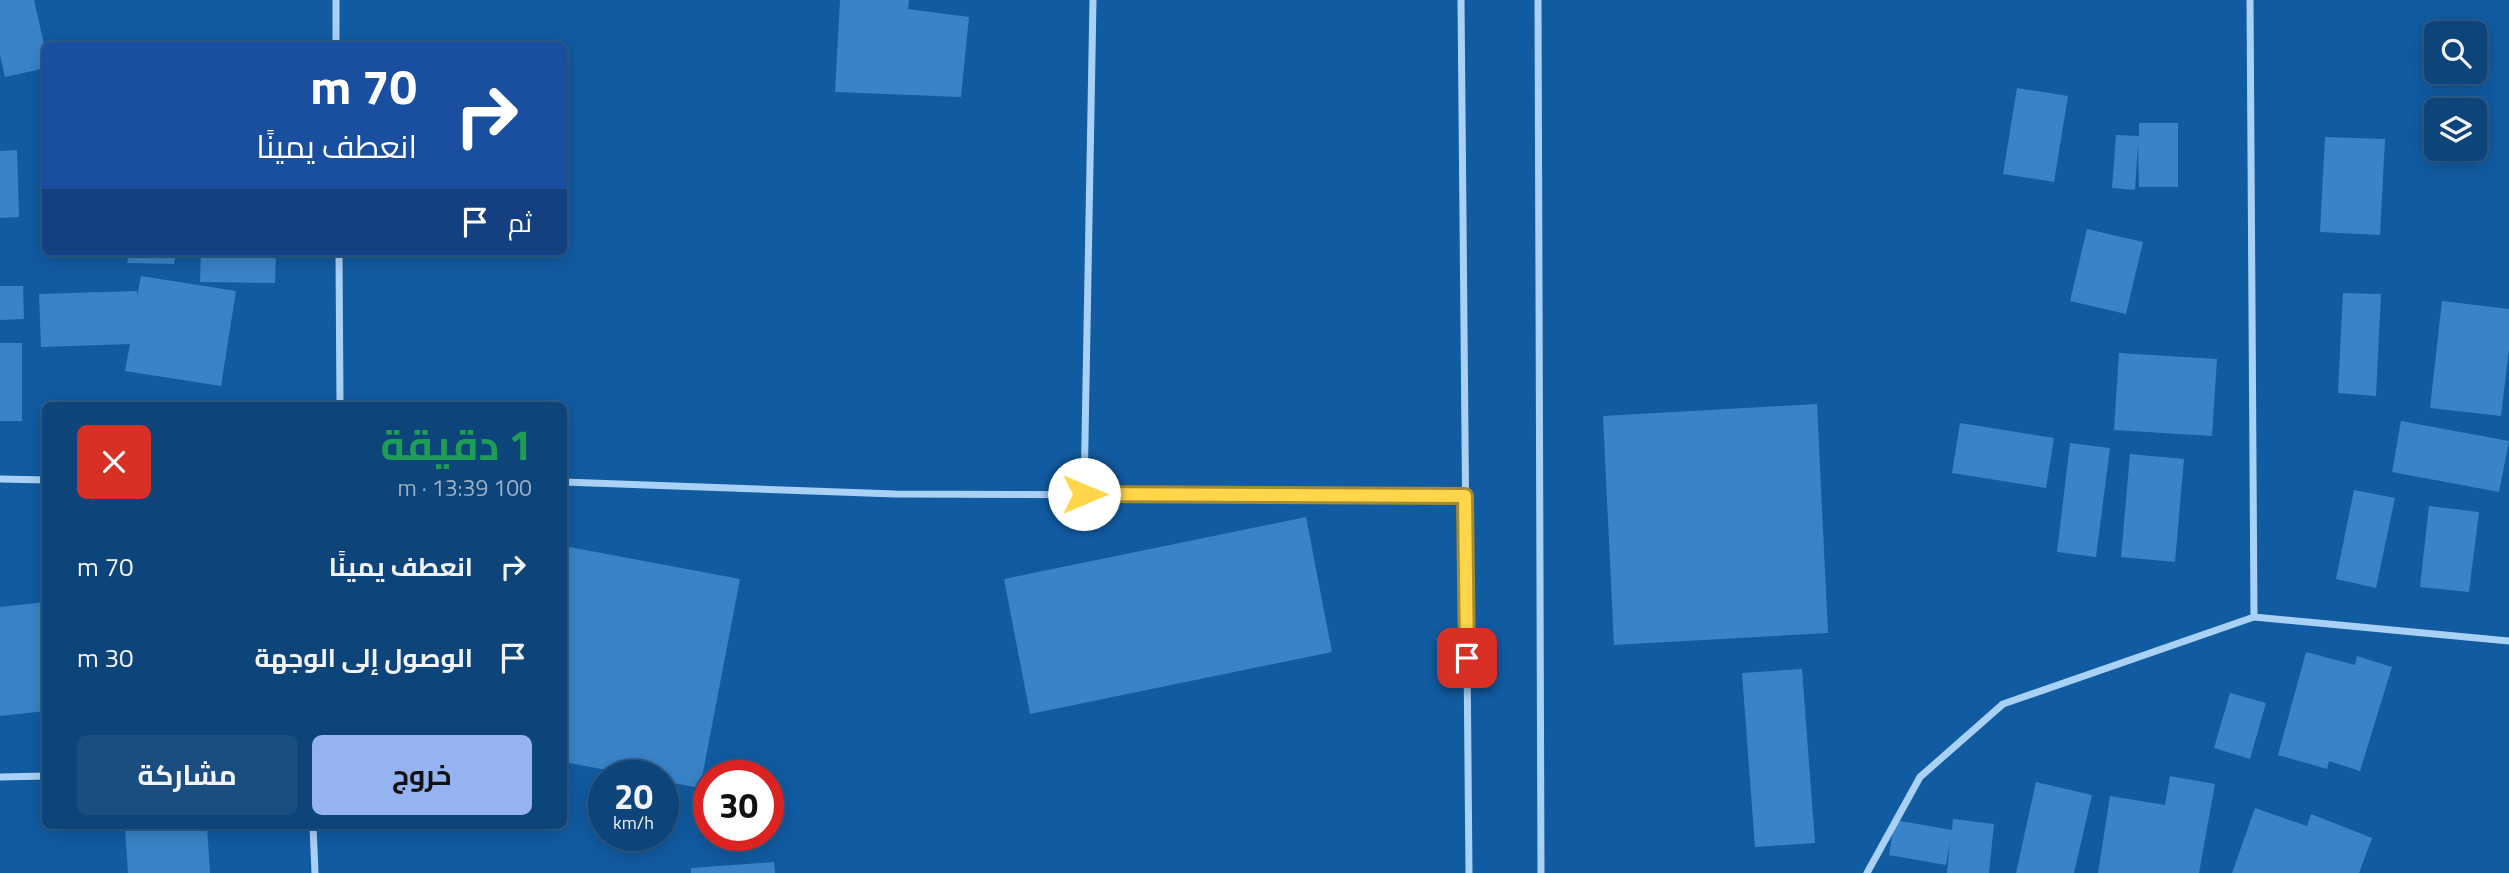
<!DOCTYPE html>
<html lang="ar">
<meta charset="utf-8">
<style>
:root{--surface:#0d4479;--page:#1b4e80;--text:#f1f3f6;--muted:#9ab0c6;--line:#2d5c8a;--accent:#95b2f1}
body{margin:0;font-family:"Titillium Web",Cairo,sans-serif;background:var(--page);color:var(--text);direction:rtl;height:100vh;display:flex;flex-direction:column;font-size:26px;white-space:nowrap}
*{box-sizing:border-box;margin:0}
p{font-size:23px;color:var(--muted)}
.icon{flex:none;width:38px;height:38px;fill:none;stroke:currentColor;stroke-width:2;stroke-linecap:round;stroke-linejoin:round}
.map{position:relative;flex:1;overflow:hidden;direction:ltr}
.details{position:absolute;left:42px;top:402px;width:525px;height:427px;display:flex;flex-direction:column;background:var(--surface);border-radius:10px;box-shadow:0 4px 18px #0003,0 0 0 2px var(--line);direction:rtl}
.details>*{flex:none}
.hud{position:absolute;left:42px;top:42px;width:525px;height:214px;border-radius:10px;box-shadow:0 4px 18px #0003,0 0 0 2px var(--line);direction:rtl;background:#1a4fa0;color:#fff;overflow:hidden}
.tools{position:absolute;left:2424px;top:21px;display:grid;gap:14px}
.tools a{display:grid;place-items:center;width:63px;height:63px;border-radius:10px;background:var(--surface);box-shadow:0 4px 18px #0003,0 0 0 2px var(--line);font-size:35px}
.speed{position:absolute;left:588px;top:760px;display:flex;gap:14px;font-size:35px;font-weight:700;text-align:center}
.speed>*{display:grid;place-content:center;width:91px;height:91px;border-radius:50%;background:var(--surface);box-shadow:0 4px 18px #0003,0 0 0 2px var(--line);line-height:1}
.speed small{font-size:18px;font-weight:400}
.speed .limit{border:10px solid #d22;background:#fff;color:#111}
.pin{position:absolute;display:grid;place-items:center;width:60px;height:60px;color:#fff;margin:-30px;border-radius:14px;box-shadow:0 4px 10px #0006}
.me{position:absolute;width:77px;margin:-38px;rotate:90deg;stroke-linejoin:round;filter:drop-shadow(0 0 5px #0008)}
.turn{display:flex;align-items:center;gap:24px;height:147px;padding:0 35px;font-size:32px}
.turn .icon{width:91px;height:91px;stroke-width:2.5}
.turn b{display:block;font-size:49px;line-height:60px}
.then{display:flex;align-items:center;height:66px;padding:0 35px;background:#0003;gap:14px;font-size:26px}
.round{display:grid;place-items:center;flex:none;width:74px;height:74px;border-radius:10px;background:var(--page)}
.headline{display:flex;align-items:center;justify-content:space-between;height:119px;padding:0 35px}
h1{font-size:42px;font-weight:700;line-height:52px;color:#1e9e55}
.cta{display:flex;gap:14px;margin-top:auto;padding:14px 35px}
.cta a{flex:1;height:80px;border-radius:10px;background:var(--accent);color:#111;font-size:28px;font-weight:700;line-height:80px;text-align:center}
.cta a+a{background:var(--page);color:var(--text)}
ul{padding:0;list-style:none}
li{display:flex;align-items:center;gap:21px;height:91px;padding:0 35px}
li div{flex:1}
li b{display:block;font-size:26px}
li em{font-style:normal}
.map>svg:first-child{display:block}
.building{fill:#3984c8}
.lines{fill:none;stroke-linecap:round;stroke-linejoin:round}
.minor{stroke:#a9d1f5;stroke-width:7}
.route-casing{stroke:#a68a30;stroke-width:18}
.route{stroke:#ffd54a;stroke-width:12}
</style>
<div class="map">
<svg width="2509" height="873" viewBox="0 0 2509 873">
<rect width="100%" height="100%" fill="#115ba1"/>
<!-- building -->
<path class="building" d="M0 0H34L46 53V68L5 77 0 55Z
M840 0H909L908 9 969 17 961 97 835 92Z
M2017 88 2068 96 2054 182 2003 174Z
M2139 123H2178V187H2139L2138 144 2135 190 2112 188 2116 135 2139 136Z
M2325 137 2385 139 2380 235 2320 232Z
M17 150 19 217 0 218V151Z
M2087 229 2143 242 2126 314 2070 301Z
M130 252H176L174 264 127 263Z
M201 252H276L275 283 200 282Z
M141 276 236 291 221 386 125 371 130 344 41 347 39 294 137 291V297Z
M0 286H23L24 319 0 320Z
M2343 293 2381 294 2376 396 2338 393Z
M2442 301 2509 309V349L2501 416 2430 408Z
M0 343H22V421H0Z
M2119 353 2217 359 2212 436 2114 430Z
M1817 404 1828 633 1614 645 1603 416Z
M2401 421 2509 441 2499 492 2392 472Z
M1960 423 2054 438 2046 488 1952 473Z
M2070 443 2110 448 2096 557 2057 552Z
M2130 454 2184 459 2175 562 2121 557Z
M2354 490 2395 498 2376 588 2336 579Z
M2429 506 2479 512 2469 592 2420 587Z
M1306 517 1332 652 1030 714 1004 579Z
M564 546 740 579 700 788 663 781V775H633L564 762Z
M46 602V711L0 716V607Z
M2306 652 2355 665 2357 656 2392 667 2360 771 2329 761 2327 769 2278 755Z
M1802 669 1815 843 1755 847 1742 673Z
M2230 693 2266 703 2250 759 2214 748Z
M2170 776 2215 784 2199 873H2098L2110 796 2165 805Z
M2036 782 2092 795 2074 873H2016Z
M2255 808 2307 826 2311 814 2372 838 2359 873H2232Z
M1953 819 1994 824 1989 873H1947L1950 842 1946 865 1889 855 1895 820 1952 830Z
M125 826H207L210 873H128Z
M774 862 775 873H691V868Z"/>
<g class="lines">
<!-- minor -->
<path class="minor" d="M336 0V46
M1461 0 1469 873
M1538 0 1541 873
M2250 0 2254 617
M339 252 340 406
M0 479 46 480
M564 482 895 494 1465 496
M1084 494 1093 0
M0 777 46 776
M313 826 315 873
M1867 873 1920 777 2003 704 2254 617 2509 641"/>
</g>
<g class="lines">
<!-- route casing -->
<g class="route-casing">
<path id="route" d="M1084 494 1465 496 1467 658"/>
</g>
<!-- route -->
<use href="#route" class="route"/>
</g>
</svg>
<div class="tools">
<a><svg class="icon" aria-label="search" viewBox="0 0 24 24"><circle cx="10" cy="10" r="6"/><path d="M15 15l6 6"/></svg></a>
<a><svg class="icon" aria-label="layers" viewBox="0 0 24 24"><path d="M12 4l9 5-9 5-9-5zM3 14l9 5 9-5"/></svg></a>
</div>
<div class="speed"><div>20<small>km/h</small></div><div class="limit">30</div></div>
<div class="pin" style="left:1467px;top:658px;background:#d93025"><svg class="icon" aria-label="arrive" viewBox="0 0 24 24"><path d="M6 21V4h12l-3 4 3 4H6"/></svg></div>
<svg class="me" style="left:1084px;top:494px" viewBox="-20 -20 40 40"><circle r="19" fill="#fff"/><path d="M0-13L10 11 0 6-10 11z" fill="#ffd54a"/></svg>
<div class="hud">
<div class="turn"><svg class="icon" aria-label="right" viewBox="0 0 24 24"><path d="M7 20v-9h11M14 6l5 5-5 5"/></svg><div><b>70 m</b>انعطف يمينًا</div></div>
<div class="then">ثم<svg class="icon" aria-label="arrive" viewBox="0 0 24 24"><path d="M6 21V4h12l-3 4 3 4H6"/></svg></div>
</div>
<section class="details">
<div class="headline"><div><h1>1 دقيقة</h1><p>100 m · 13:39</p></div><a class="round" style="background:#d93025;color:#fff"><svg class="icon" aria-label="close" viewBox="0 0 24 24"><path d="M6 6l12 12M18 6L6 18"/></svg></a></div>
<ul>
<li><svg class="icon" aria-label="right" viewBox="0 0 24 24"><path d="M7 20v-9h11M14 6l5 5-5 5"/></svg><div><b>انعطف يمينًا</b></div><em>70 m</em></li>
<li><svg class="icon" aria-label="arrive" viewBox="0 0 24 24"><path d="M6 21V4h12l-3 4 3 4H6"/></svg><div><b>الوصول إلى الوجهة</b></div><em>30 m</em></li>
</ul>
<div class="cta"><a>خروج</a><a>مشاركة</a></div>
</section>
</div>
